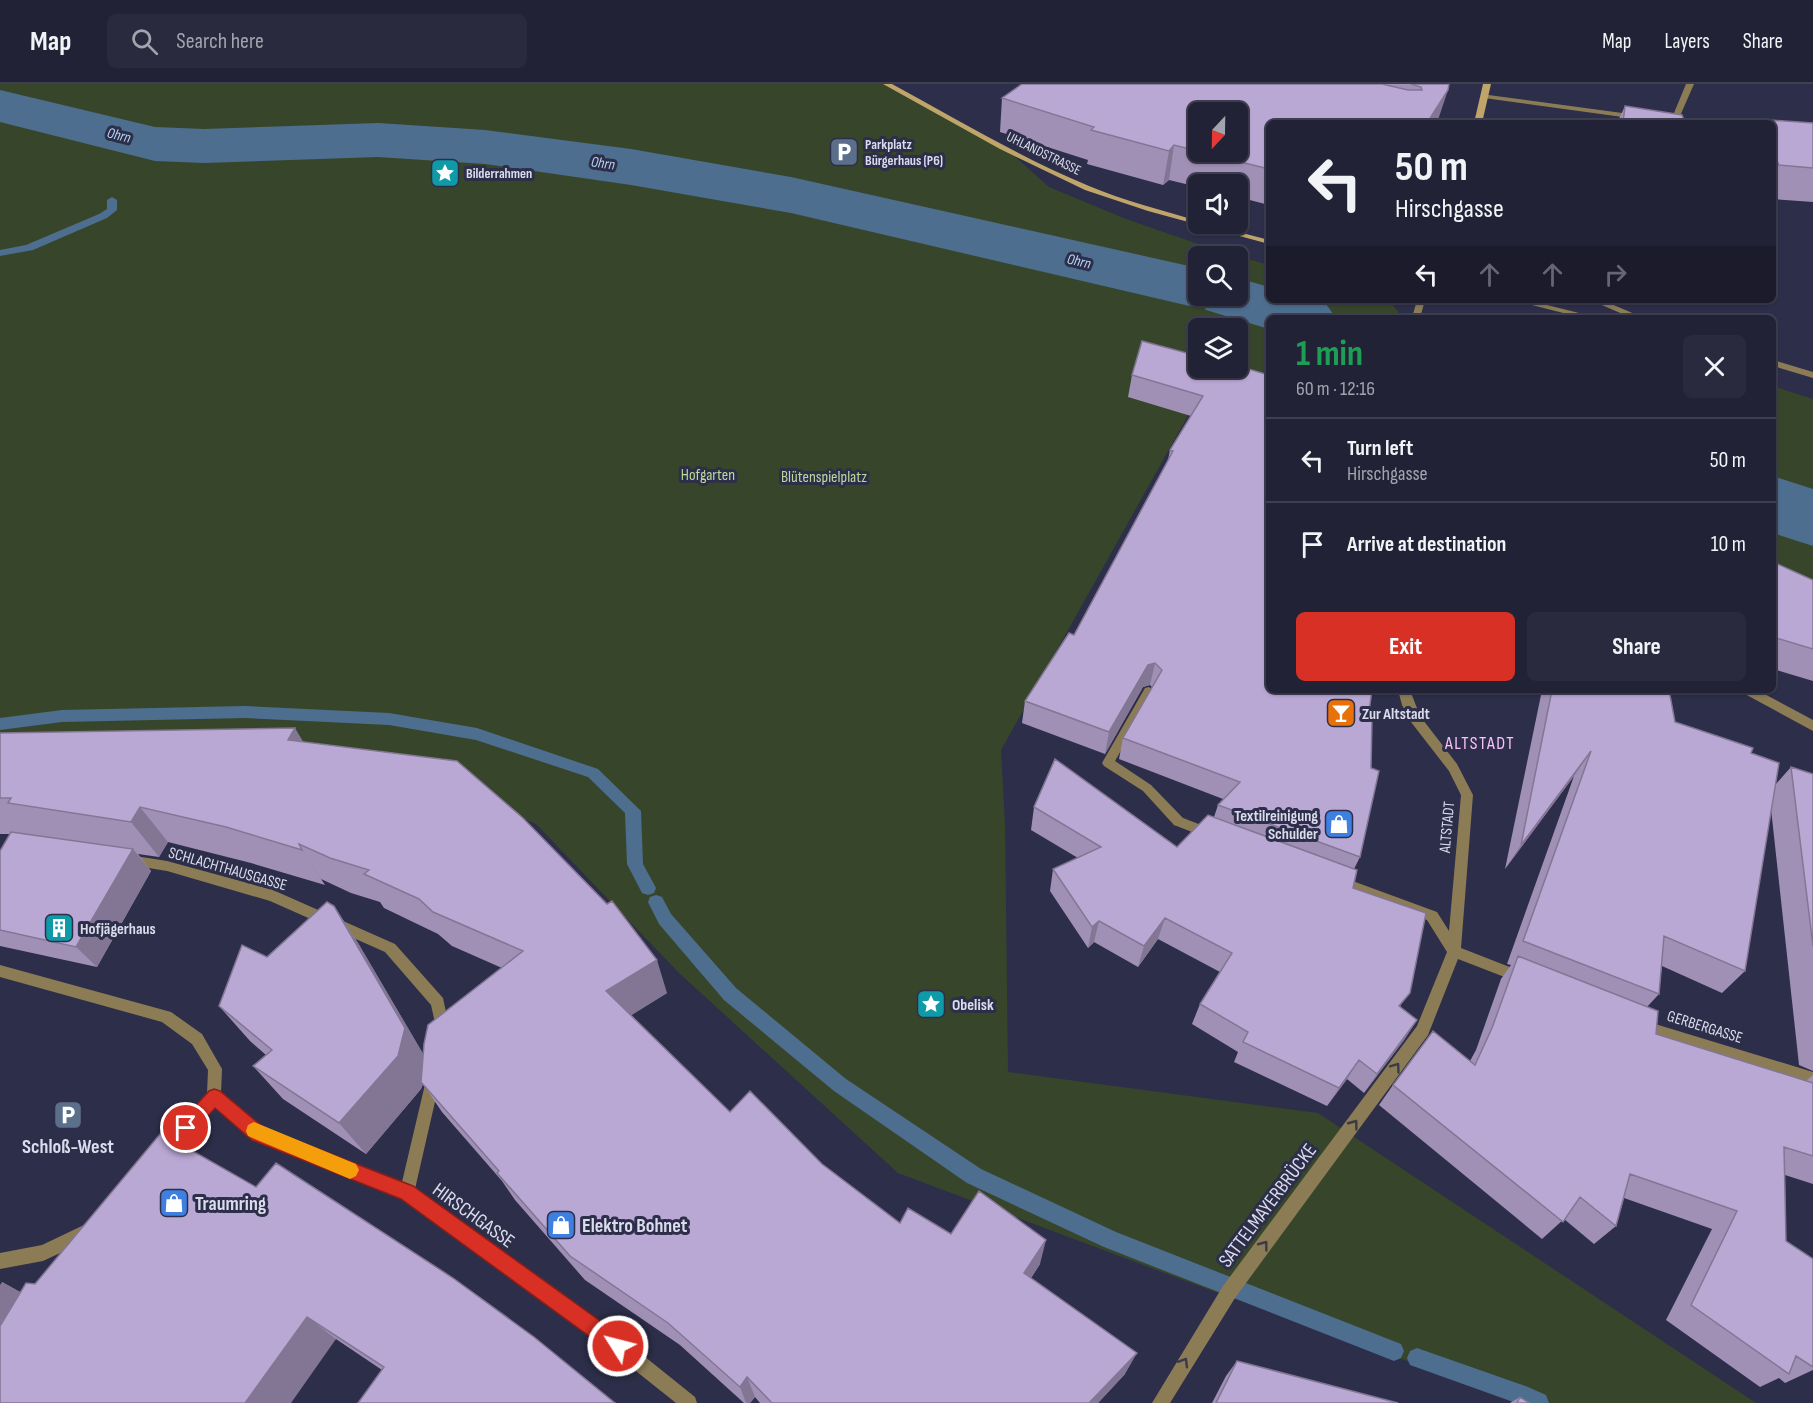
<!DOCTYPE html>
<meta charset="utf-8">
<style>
:root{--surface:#222237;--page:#2a2a3f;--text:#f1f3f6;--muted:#a2a4ad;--line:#3f3f52;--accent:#d93025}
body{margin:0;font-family:"Sofia Sans Condensed",sans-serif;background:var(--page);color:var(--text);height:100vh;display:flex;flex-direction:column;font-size:22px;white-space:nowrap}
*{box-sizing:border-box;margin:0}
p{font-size:20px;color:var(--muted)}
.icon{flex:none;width:33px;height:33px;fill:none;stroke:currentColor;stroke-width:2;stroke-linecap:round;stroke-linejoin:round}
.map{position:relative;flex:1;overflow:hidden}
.panel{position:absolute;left:1266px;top:231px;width:510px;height:378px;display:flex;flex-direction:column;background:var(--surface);border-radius:9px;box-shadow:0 2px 4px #0004,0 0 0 2px var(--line)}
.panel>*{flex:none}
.top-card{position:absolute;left:1266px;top:36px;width:510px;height:183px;border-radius:9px;box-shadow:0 2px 4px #0004,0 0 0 2px var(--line);background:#222237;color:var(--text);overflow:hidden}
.needle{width:39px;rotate:202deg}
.buttons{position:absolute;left:1188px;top:18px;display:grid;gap:12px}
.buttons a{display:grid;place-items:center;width:60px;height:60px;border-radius:9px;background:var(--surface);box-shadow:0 2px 4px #0004,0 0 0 2px var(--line);font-size:30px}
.pin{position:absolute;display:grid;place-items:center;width:51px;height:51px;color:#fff;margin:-26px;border:3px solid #fff;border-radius:50%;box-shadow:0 2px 6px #0007}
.me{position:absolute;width:66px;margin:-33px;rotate:306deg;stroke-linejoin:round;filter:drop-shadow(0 0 4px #0008)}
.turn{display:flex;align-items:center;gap:21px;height:126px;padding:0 30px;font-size:27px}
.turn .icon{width:78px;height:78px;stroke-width:2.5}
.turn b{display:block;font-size:42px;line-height:51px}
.lanes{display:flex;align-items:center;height:57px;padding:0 30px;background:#0003;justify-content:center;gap:30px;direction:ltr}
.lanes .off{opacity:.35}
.round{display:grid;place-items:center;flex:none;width:63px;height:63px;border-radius:9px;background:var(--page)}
.headline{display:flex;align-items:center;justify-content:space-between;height:102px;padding:0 30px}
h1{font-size:36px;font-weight:700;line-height:45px;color:#1e9e55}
.button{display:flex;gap:12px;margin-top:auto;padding:12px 30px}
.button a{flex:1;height:69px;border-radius:9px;background:var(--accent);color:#fff;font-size:24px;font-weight:700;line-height:69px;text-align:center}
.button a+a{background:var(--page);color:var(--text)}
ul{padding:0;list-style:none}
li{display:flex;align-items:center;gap:18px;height:84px;padding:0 30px;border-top:2px solid var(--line)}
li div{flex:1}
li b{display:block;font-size:22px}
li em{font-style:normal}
header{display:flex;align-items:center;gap:36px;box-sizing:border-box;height:84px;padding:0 30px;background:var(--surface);border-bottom:2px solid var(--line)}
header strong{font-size:28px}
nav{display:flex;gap:33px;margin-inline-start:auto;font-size:21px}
.search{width:420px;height:54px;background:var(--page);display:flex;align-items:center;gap:15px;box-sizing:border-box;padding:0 21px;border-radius:9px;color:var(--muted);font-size:22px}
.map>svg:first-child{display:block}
.green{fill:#37462a;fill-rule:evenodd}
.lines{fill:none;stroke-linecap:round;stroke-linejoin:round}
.stream{fill:#4d6e8f;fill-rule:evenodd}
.river{fill:#4d6e8f;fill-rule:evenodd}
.service{fill:#8c7c56;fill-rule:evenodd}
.minor{fill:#8c7c56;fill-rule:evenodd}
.tertiary{fill:#8c7c56;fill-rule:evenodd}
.secondary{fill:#bfa569;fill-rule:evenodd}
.wall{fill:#a090b6}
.shaded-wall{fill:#827694}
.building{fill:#baa8d4;stroke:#827694;stroke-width:1.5}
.oneway{stroke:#3b3a4b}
.route{fill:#d93025;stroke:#8d1f18;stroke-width:1.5}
.slow{fill:#f59e0b}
.labels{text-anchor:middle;stroke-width:6;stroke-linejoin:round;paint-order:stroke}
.far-poi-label{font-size:14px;font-weight:bold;fill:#dadced;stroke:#2d2e49;text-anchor:start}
.far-street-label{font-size:14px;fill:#dadced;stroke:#2d2e49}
.far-water-label{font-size:15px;font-style:italic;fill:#b7d7f8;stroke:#2d2e49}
.park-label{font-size:16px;fill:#b9db9a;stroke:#2d2e49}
.poi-label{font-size:16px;font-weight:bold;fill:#dadced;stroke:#2d2e49;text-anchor:start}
.street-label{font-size:16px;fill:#dadced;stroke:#2d2e49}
.neighbourhood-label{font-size:18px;letter-spacing:1.5px;fill:#fbc1fc;stroke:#2d2e49}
.near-poi-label{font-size:20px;font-weight:bold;fill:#dadced;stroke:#2d2e49;text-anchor:start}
.near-street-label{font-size:20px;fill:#dadced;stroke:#2d2e49}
</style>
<header>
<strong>Map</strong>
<div class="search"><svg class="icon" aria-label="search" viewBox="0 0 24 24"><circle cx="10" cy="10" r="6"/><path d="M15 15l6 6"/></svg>Search here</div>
<nav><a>Map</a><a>Layers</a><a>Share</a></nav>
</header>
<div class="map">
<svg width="1813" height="1319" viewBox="0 0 1813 1319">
<rect width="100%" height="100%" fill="#2d2e49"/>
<!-- green -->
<path class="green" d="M0 0H887L1010 68 1049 103 1126 135 1207 163 1269 181V216H1389L1403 234H1269V309L1210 292 1001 666 1005 741 1008 988 1318 1029 1756 1319H1523L1202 1203 898 1089 679 889 536 740 373 671 0 672ZM1198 172H1238V212H1198ZM1198 244H1238V284H1198Z
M1773 302 1813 315V513L1773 497Z"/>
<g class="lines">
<!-- stream -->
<path class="stream" d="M112 113 117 116V126L107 134 33 166 0 172V166L26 161 99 130 107 125V116Z
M245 622 389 629 477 644 598 685 641 727 643 780 656 804 654 809 648 811 642 809 627 780 625 729 588 693 476 656 389 641 245 634 62 638 0 646V634L62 626Z
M656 811 662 813 671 830 736 904 846 995 981 1085 1116 1148 1401 1260 1404 1267 1401 1274 1394 1277 1104 1163 967 1099 834 1007 724 916 659 840 648 818 650 813Z
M1417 1264 1528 1303 1546 1311 1549 1319H1516L1410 1281 1407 1274 1410 1267Z"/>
<!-- river -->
<path class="river" d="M0 6 155 43 204 45 378 39 485 46 631 65 791 93 1198 184V212H1238V194L1269 203V216H1313L1326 220 1336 234H1269V245L1206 226 1203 222 1198 224 791 129 631 101 485 80 378 73 204 79 155 77 0 38Z
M1773 392 1813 405V462L1773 449Z"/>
<!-- service -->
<path class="service" d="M1686 0H1694L1680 32 1657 36V32L1674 29Z
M1481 10 1637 31 1641 33 1637 35 1484 14H1481Z
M1149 603 1155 607 1115 677 1151 701 1182 733 1184 737 1182 741 1178 742 1174 741 1143 707 1104 682 1102 679 1145 604Z
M1741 606H1757L1813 636V647L1743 609Z"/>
<!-- minor -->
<path class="minor" d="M1417 216H1425L1420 234H1412Z
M1398 606H1410L1420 632 1457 680 1473 711 1461 864 1525 889 1527 893 1525 897 1520 899 1458 875 1428 951 1235 1214 1170 1319H1152L1223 1202 1417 942 1447 868 1427 836 1334 802 1332 798 1334 794 1339 792 1437 828 1449 847 1461 711 1449 687 1411 638 1402 621Z
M1178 732 1214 746 1216 750 1214 754 1210 755 1174 741 1172 737 1174 733Z
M129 771 167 777 273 806 395 860 443 914 450 947 448 952 443 954 438 952 431 921 385 868 270 817 167 787 124 780 123 776 124 772Z
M0 881 171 928 202 950 222 985 221 1010 263 1045 402 1098 426 996 428 991 433 989 438 991 440 996 415 1105 624 1256 695 1313 697 1319H676L612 1268 402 1114 253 1055 215 1023 170 1074 165 1076 160 1074 157 1069 160 1064 207 1010 208 986 192 960 162 938 0 893Z
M1642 936 1813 988V1002L1637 947 1635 942 1637 937Z
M86 1140 92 1142 94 1148 92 1154 43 1177 0 1185V1169L42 1161Z"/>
<!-- tertiary -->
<path class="tertiary" d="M1512 216H1527L1599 234H1583Z
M1590 216H1602L1644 234H1632Z
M1773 276 1813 288V294L1773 282Z"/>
<!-- secondary -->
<path class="secondary" d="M883 0H892C957 35 1021 74 1089 102 1124 117 1162 126 1198 137V140H1208L1269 156V160L1148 127 1085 106 1000 65Z
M1483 0H1491L1482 39H1474Z"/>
</g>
<!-- wall -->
<path class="wall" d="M1022 0H1449L1269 39V121L1238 113V100H1198V103L1169 96 1163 101 1087 80 1088 76 1000 48 1002 14Z
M1625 22 1685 39H1617Z
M1755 35 1813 39V118L1773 115V39H1753Z
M1198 272 1368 635 1360 773 1354 785 1353 804 1401 923 1417 936 1404 956 1364 1009 1347 995 1327 1022 1234 978 1238 968 1192 940 1200 920 1220 888 1158 855 1138 883 1094 858 1088 864 1050 807 1053 785 1078 774 1031 746 1034 723 1177 763 1214 733 1218 721 1223 715 1119 675 1123 654 1152 603 1150 601 1143 603 1105 670 1022 639 1025 617 1074 551 1168 376 1170 366 1191 332 1128 313 1132 291Z
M1773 478 1813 496V597L1773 585Z
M1521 606H1669L1675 638 1751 669 1775 701 1791 683 1813 690V987L1799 981 1771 725 1745 887 1722 909 1662 882 1659 910 1647 923 1656 950 1806 997 1813 991V1100L1785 1091 1786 1157 1813 1175V1286L1785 1299 1779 1294 1760 1303 1666 1236 1712 1145 1624 1114 1616 1142 1594 1160 1564 1135 1542 1155 1379 1021 1393 1001 1470 977 1476 966 1501 895 1511 881 1507 880 1574 692 1505 785 1541 611Z
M0 649 304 658 667 909 631 931 730 1028 822 1080 900 1139 951 1150 1040 1180 1031 1194 1125 1290 1098 1319H760L755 1313 750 1319H744L680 1261 585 1196 515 1116 502 1097 442 1028 423 1000 421 1005 366 1070 283 1015 253 982 266 971 250 957 219 922 267 873 334 822 358 859 423 970 502 884 452 862 438 850 384 824 380 818 351 809 321 795 325 801 251 779 168 758 159 773 138 770 151 787 97 883 0 862V767L10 750H0Z
M256 1103 453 1194 382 1286 336 1255 0 1319 2 1198 20 1208 35 1200Z
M1237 1277 1398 1319H1212L1226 1292Z
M1520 1313 1529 1319H1510Z"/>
<!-- shaded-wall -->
<path class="shaded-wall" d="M1448 6 1437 39H1427Z
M1174 61 1169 96 1163 101 1169 67Z
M1155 579 1150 601 1143 603 1105 670 1109 648 1148 581Z
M295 644 317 681 288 656Z
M1591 667 1574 692 1505 785 1521 761Z
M140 723 168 758 159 773 131 738Z
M299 760 321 795 325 801Z
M133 765 151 787 97 883 76 863Z
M334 822 358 859 428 978 421 1005 366 1070 339 1039Z
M1165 834 1158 855 1138 883 1144 862Z
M1099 837 1094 858 1088 864 1092 843Z
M657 876 667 909 619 939 606 907Z
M1417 936 1404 956 1364 1009 1377 990Z
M1359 976 1347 995 1327 1022 1339 1004Z
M1046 1156 1040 1180 1019 1213 1024 1189Z
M2 1198 44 1221 0 1298V1201Z
M307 1233 336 1255 291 1319H245Z
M1137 1269 1125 1290 1098 1319H1089Z
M747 1293 755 1313 750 1319H746L740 1303Z"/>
<!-- building -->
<path class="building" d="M1022 0H1382L1408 6H1422L1421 3 1411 0H1449L1448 6 1427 39H1269V85L1200 68H1238V28H1198V67L1174 61 1169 67 1091 46 1094 43 1002 14Z
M1625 22 1682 31 1685 39H1623Z
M1755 35 1813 39V84L1779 81 1773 69V39H1757Z
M1142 257 1198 272V284H1238V282L1269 291V606H1372L1368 635 1372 636 1371 684 1379 687 1360 773 1218 721 1240 698 1123 654 1162 586 1155 579 1148 581 1109 648 1025 617 1069 549 1074 551 1173 367 1170 366 1203 312 1132 291Z
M1773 478 1813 496V565L1773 553Z
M1552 606H1669L1675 638 1753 664 1751 669 1779 679 1745 887 1664 852 1659 910 1523 857 1591 667 1521 761Z
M295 644 288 656 457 677 523 734 607 820 612 817 657 876 606 907 730 1028 750 1007 822 1080 900 1139 908 1124 951 1150 979 1107 1046 1156 1024 1189 1137 1269 1089 1319H772L747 1293 740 1303 668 1239 570 1172 497 1089 499 1087 421 998 424 960 428 941 523 867 433 828 419 815 364 790 369 786 330 774 299 760 302 766 226 743 140 723 131 738 8 719 11 714H0V649Z
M1055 675 1177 763 1208 731 1357 786 1353 804 1426 829 1410 909 1399 922 1417 936 1377 990 1359 976 1339 1004 1243 958 1248 948 1200 920 1232 869 1165 834 1144 862 1099 837 1092 843 1053 785 1101 763 1034 723Z
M1791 683 1813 690V862Z
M11 748 133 765 76 863 0 846V767Z
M327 818 334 822 405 944 398 972 339 1039 253 982 272 966 219 922 242 861 267 873Z
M1518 872 1658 927 1656 950 1813 999V1072L1784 1063 1786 1157 1813 1175V1283L1796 1272 1789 1290 1691 1221 1737 1127 1630 1090 1616 1142 1580 1113 1563 1138 1393 1001 1433 947 1475 981 1492 944Z
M161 1049 256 1103 276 1079 453 1194 534 1253 615 1319H358L384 1283 307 1233 245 1319H0V1242L26 1199 35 1200Z
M1237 1277 1398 1319H1216Z
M1520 1313 1529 1319H1517Z"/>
<!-- one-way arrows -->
<defs><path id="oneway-chevron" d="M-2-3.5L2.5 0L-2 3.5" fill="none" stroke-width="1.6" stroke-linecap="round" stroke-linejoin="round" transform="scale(1.5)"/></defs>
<g class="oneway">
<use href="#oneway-chevron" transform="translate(1396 983) rotate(-54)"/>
<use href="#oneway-chevron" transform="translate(1354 1040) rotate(-53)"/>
<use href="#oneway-chevron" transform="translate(1264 1161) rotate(-53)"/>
<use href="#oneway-chevron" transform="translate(1184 1278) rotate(-59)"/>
</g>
<!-- route -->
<path class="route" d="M214 1005 220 1007 264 1044 413 1102 625 1255 627 1262 625 1268 618 1271 611 1268 401 1115 252 1056 215 1024 192 1050 186 1053 180 1050 178 1044 180 1039 209 1007Z"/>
<!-- slow -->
<path class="slow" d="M254 1038 356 1080 359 1086 356 1092 350 1095 248 1052 246 1047 248 1041Z"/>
<!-- icons -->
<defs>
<g id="parking-square" transform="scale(1.5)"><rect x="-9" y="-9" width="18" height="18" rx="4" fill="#5c6f8a" stroke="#2d2e49"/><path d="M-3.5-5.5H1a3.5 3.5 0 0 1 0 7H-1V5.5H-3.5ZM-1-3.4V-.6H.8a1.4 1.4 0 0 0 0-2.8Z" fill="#fff"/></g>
<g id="sight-square" transform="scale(1.5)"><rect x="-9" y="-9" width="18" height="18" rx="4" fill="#0f9aa8" stroke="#2d2e49"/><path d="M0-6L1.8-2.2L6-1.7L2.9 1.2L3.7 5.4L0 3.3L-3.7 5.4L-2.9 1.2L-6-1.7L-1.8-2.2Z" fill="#fff"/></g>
<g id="bar-square" transform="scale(1.5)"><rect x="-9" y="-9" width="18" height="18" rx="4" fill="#e8710a" stroke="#2d2e49"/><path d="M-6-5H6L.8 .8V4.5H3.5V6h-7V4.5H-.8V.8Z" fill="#fff"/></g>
<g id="shop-square" transform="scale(1.5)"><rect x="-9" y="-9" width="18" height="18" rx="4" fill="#3f7fe0" stroke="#2d2e49"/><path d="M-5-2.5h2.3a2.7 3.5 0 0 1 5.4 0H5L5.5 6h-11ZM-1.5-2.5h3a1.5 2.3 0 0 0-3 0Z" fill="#fff"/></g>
<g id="building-square" transform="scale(1.5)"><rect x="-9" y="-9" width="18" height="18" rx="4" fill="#0f9aa8" stroke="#2d2e49"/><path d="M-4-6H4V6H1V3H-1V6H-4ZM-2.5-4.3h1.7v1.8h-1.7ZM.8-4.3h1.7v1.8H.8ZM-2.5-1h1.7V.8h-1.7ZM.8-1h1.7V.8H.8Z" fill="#fff"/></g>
</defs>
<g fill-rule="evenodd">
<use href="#parking-square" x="844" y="68"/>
<use href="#sight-square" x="445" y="89"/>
<use href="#bar-square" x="1341" y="629"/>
<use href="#shop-square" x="1339" y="740"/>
<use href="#building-square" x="59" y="844"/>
<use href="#sight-square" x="931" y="920"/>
<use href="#parking-square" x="68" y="1031"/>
<use href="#shop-square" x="174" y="1119"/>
<use href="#shop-square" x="561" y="1141"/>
</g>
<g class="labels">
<!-- far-poi labels -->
<g class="far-poi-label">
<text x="865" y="65">Parkplatz<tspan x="865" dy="16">Bürgerhaus (P6)</tspan></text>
<text x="466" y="94">Bilderrahmen</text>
</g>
<!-- far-street labels -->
<g class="far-street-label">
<text transform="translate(1044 69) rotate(26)" y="5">UHLANDSTRASSE</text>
</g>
<!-- far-water labels -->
<g class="far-water-label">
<text transform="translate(119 51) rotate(14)" y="5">Ohrn</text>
<text transform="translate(603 79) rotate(8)" y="5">Ohrn</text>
<text transform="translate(1079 177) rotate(13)" y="5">Ohrn</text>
</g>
<!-- park labels -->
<g class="park-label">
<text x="708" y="396">Hofgarten</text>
<text x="824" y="398">Blütenspielplatz</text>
</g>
<!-- poi labels -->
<g class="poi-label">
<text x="1362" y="635">Zur Altstadt</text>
<text x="1318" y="737" text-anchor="end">Textilreinigung<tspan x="1318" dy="18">Schulder</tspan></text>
<text x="80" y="850">Hofjägerhaus</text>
<text x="952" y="926">Obelisk</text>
</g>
<!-- street labels -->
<g class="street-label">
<text transform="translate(1446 743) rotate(-85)" y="6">ALTSTADT</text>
<text transform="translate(228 784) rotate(16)" y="6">SCHLACHTHAUSGASSE</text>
<text transform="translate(1705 942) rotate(17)" y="6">GERBERGASSE</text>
</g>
<!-- neighbourhood labels -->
<g class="neighbourhood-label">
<text x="1480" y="665">ALTSTADT</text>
</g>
<!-- near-poi labels -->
<g class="near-poi-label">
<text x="68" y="1069" text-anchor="middle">Schloß-West</text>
<text x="195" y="1126">Traumring</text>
<text x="582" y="1148">Elektro Bohnet</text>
</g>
<!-- near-street labels -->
<g class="near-street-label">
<text transform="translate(1267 1121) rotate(-53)" y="7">SATTELMAYERBRÜCKE</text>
<text transform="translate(474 1131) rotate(36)" y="7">HIRSCHGASSE</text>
</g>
</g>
</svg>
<div class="buttons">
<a><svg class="needle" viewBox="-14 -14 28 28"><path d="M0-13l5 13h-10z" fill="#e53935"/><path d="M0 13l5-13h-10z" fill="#a2a4ad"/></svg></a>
<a><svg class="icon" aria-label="sound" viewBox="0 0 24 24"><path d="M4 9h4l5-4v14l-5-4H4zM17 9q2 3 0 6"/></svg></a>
<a><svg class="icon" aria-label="search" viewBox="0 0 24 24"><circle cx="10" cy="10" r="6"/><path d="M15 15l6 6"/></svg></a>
<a><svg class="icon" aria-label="layers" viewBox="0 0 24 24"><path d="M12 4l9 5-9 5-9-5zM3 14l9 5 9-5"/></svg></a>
</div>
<div class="pin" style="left:186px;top:1044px;background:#d93025"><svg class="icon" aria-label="arrive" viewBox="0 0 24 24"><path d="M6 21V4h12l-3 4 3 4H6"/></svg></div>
<svg class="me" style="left:618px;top:1262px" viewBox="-20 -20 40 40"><circle r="17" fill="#d93025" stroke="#fff" stroke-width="3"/><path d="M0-11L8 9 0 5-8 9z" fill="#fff"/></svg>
<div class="top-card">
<div class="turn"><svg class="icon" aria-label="left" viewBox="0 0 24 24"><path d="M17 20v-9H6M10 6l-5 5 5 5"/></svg><div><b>50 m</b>Hirschgasse</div></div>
<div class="lanes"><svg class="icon" aria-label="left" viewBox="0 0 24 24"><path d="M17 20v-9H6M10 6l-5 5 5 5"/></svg><svg class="icon off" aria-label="ahead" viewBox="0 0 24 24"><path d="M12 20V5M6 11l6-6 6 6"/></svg><svg class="icon off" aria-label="ahead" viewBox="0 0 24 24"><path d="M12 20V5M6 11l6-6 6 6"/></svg><svg class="icon off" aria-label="right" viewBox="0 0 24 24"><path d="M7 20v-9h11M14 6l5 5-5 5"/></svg></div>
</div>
<section class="panel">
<div class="headline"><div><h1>1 min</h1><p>60 m · 12:16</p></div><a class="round"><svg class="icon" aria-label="close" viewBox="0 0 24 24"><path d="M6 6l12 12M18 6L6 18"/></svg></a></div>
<ul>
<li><svg class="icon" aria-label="left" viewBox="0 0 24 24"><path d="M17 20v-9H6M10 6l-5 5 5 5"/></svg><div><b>Turn left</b><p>Hirschgasse</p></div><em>50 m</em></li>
<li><svg class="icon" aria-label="arrive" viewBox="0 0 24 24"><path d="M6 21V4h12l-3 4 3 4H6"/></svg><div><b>Arrive at destination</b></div><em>10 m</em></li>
</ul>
<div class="button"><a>Exit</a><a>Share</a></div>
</section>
</div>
